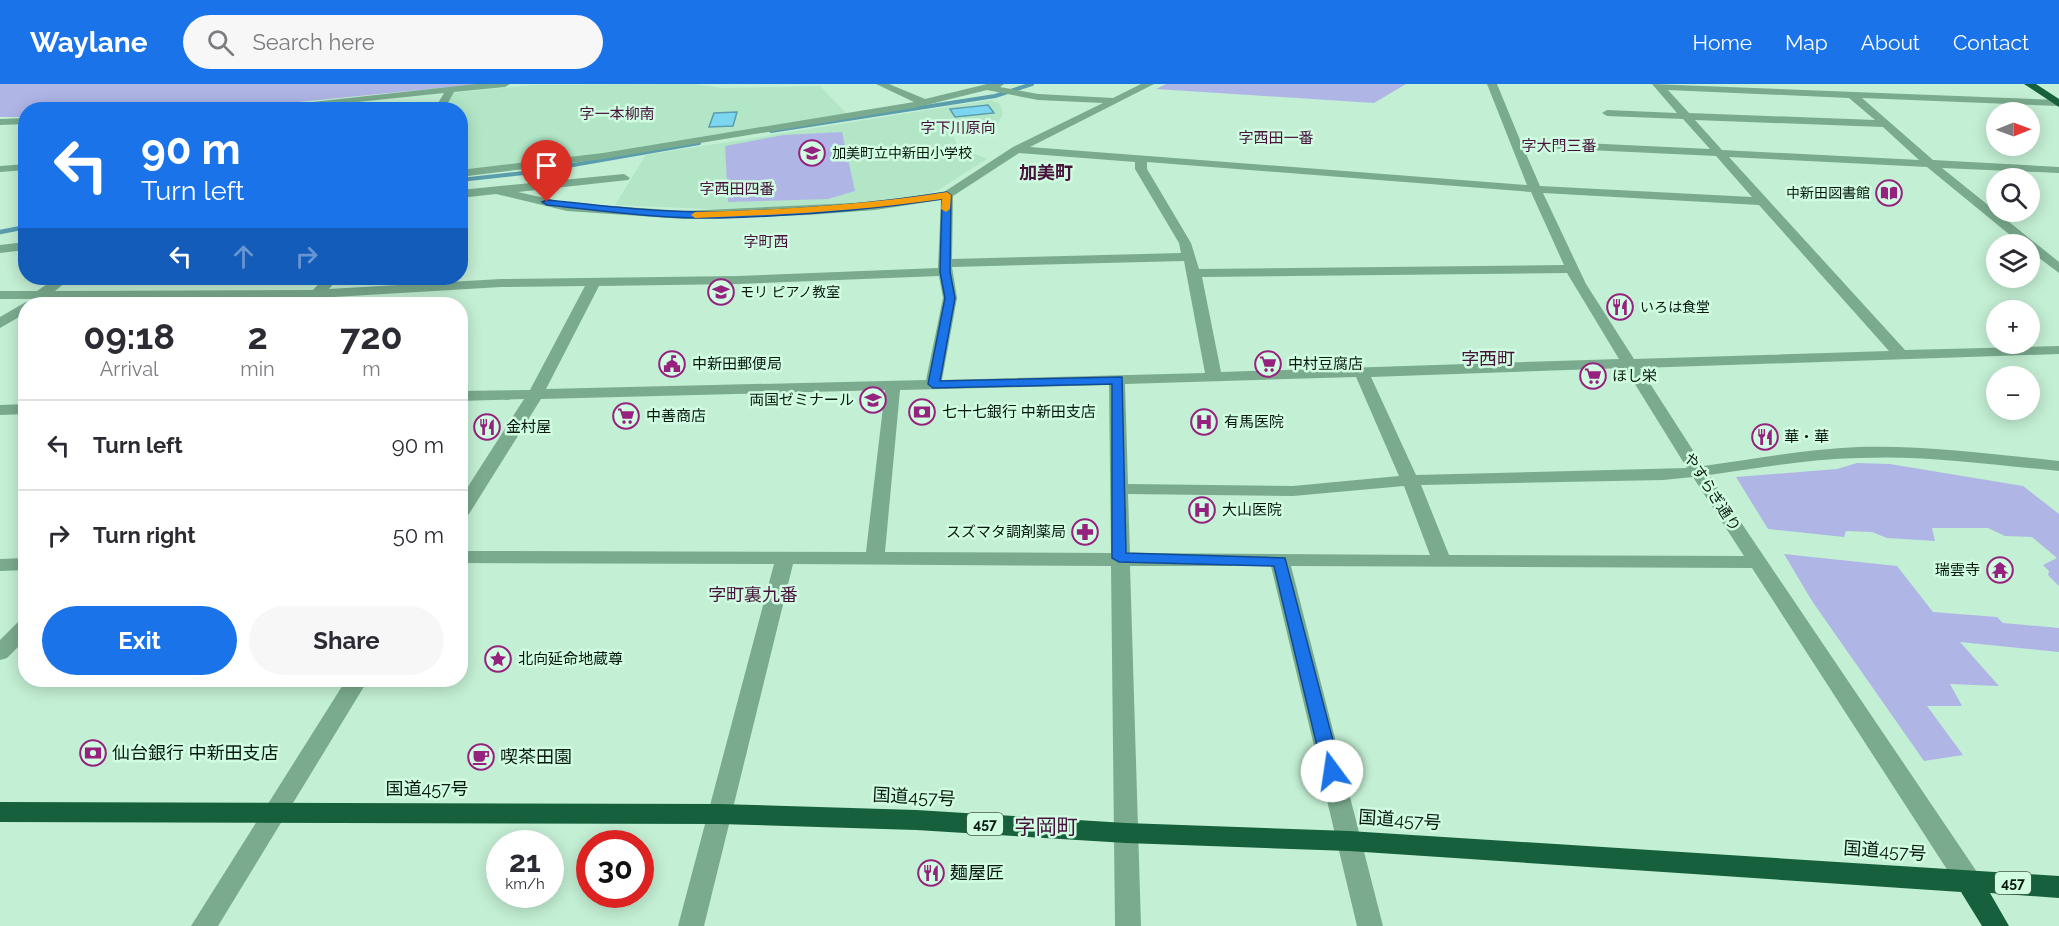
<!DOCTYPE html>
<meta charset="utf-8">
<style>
:root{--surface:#fff;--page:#f7f7f7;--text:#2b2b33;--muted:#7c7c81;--line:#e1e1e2;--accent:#1a73e8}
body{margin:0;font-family:Raleway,"Noto Sans JP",sans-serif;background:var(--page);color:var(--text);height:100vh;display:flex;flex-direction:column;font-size:22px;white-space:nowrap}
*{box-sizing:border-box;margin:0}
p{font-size:20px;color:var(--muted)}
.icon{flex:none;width:33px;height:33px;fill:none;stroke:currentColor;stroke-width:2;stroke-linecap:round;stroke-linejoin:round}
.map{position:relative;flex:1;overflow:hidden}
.sheet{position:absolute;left:18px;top:213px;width:450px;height:390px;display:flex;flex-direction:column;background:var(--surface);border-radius:24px;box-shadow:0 3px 15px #0003}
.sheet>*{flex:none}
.banner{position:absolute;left:18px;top:18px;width:450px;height:183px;border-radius:24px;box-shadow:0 3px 15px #0003;background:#1a73e8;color:#fff;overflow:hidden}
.needle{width:39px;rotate:89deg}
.buttons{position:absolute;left:1986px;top:18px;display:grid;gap:12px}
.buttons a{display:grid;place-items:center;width:54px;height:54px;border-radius:50%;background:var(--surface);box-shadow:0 3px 15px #0003;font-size:30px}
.speed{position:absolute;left:486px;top:746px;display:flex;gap:12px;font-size:30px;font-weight:700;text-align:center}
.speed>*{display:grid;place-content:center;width:78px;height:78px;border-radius:50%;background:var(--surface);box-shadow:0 3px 15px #0003;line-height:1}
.speed small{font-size:15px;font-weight:400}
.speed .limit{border:9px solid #d22;background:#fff;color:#111}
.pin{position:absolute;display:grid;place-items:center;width:51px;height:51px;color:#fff;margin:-62px -26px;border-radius:50% 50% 50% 0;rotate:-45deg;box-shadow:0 0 6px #0007}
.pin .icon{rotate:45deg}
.me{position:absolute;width:66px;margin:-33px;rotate:346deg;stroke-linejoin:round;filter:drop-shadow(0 0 4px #0008)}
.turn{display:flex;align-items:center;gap:21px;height:126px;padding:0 24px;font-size:27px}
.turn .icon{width:78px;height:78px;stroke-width:2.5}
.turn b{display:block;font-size:42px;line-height:51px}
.lanes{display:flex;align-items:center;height:57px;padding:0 24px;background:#0003;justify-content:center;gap:30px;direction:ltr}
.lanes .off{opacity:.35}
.eta{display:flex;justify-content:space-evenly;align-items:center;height:102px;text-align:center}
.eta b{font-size:36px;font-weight:700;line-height:42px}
.cta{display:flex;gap:12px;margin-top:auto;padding:12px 24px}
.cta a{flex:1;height:69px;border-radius:36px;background:var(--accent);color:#fff;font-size:24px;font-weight:700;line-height:69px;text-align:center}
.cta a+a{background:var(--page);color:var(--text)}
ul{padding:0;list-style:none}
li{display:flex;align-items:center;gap:18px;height:90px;padding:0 24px;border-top:2px solid var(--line)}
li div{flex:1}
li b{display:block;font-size:22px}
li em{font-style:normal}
header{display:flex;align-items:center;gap:36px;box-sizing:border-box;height:84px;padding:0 30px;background:var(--accent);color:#fff}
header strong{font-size:28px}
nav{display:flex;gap:33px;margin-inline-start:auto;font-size:21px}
.search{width:420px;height:54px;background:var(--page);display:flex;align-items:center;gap:15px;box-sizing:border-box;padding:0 21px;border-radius:33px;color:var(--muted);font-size:22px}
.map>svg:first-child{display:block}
.built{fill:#b2e6c7}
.green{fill:#afb6e6}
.water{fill:#7dd6ef;stroke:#5a9dac;stroke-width:1.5}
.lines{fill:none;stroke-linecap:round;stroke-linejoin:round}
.stream-far1{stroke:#5a9dac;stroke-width:4}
.stream{stroke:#5a9dac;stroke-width:4.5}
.minor{fill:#7aab8e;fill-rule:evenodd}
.highway{fill:#16603d;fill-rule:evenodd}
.route{fill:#1a73e8;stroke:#114b97;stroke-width:1.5}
.slow{fill:#f59e0b}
.labels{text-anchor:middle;stroke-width:5;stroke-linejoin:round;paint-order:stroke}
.far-poi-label{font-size:14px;fill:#091910;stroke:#d0fce1;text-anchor:start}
.shield{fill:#d0fce1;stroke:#455d4f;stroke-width:1.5}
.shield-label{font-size:14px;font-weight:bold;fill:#091910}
.far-quarter-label{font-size:15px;fill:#48113c;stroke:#d0fce1}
.poi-label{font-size:15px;fill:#091910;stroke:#d0fce1;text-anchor:start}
.street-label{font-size:15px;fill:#091910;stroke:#d0fce1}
.far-district-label{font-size:18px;font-weight:bold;fill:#48113c;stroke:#d0fce1}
.quarter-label{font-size:18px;fill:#48113c;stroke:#d0fce1}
.near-poi-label{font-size:18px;fill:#091910;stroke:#d0fce1;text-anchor:start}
.near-street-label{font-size:18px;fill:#091910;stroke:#d0fce1}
.near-quarter-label{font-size:21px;fill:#48113c;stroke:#d0fce1}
</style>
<header>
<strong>Waylane</strong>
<div class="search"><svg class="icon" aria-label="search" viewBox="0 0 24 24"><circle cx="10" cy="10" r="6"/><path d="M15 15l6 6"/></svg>Search here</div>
<nav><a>Home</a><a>Map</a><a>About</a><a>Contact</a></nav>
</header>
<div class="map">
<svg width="2059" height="842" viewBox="0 0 2059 842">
<rect width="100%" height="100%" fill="#c3efd4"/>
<!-- built -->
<path class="built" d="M695 0 722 4 820 2 847 30 599 71 461 89 460 26H443L453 9 533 1Z
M991 16 1000 20 1003 30 997 41 952 47 957 62 987 75 938 106 920 113 811 124 708 125 615 121 646 71Z"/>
<!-- green -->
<path class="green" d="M0 0H479L258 22 176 26H26L25 33H0Z
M1166 0H1406L1374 19 1156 5Z
M842 48 855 107 828 115 728 118 725 62 784 51Z
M1857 379 1890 380 2023 402 2059 430V502L2048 491 2049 487 2043 481 2057 474 2032 453 2005 452 1988 444H1932L1935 457 1887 454 1872 448 1846 447 1844 453 1768 445 1736 393 1837 385Z
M1784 470 1897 482 1933 528 1997 533 2003 539 2059 544V568L1960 558 1999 602 1950 600 1962 622H1927L1963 671 1924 677 1812 517Z"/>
<!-- water -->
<path class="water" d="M988 21 994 29 955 33 950 25Z
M737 28 733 42 709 43 714 29Z"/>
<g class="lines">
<!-- stream-far1 -->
<path class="stream-far1" d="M771 47 995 12 1032 0
M460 96 533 88 699 59"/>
<!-- stream -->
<path class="stream" d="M0 148 26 143"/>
<!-- minor -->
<path class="minor" d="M475 0H510L505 3 454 8 444 26H434L444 9 281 26H240Z
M876 0H889L925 15 987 0H1004L1000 3 1038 10 1113 14 1141 0H1154L1030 63 1527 101 1487 0H1497L1520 56 1710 65 1683 35 1607 32 1602 29 1607 26 1677 29 1652 0 2059 16V22L1862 14 1933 76 2059 83V89L1942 84 2059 178V189L2030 167V160H2021L1927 83 1729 73 1905 266 2059 262V270L1640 284 1703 382C1755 375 1806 365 1858 363 1925 361 1992 370 2059 377V387C1993 381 1926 371 1859 374 1809 375 1759 384 1709 391L1977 788 1981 796 1977 804 1968 807 1959 804 1752 484 1291 482 1383 842H1357L1271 482H1130L1141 842H1115L1111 482 793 480 704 842H678L774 480 460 479V467L866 468 885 306 541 315 469 430 460 436V415L524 315 460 317V307L530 306 585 202 501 203 317 214 0 215V207H37L56 194H71L55 207 313 206 324 194H338L329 205 501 195 738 192 938 184 941 116 875 126 808 131 684 135 567 127 496 110 460 114V106L624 90 630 94 628 96 518 108 567 119 684 127 875 118 944 108 1013 63 1103 19 1038 16 987 6 914 24 603 75 460 93V86L603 69 914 18ZM1668 6 1849 14 1875 36 1689 29ZM1695 36 1883 43 1919 76 1722 66ZM1523 63 1716 72 1752 113 1540 102ZM1019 69 1135 78V85L1179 159 1181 169 952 175 953 112ZM1147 78 1531 108 1564 181 1199 185 1191 159 1147 85ZM1543 109 1759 121 1889 267 1634 275 1586 200ZM1184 177 1205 289 942 296 957 214 952 183ZM1567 189 1619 275 1221 288 1202 193ZM939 192 943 214 926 296 546 305 599 202 738 200ZM1625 284 1687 384 1416 391 1371 293ZM1356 293 1399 392 1293 402 1128 400 1125 300ZM1109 301 1111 469 885 468 900 306ZM1693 393 1744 472 1449 471 1421 401 1663 396ZM1404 402 1430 471 1130 469 1128 410 1293 412Z
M26 34V40L0 41V35Z
M26 80V86L0 88V82Z
M26 158V166L0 169V161Z
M26 218 32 220H26V229L0 244V233Z
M26 320V330L0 331V321Z
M26 474V486L0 487V475Z
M26 535V555L7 574 0 576V556L19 537Z
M346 596H368L218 842H191Z"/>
<!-- highway -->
<path class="highway" d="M2024 0H2036L2059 15V23Z
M0 718 719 720 916 726 1126 739 1349 747 2059 792V814L1990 809 2009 842H1982L1961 808 1349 767 1126 759 916 746 719 740 0 738Z"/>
</g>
<!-- route -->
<path class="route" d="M947 108 951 111 950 188 955 214 940 297 1122 293 1126 469 1285 474 1341 687 1338 692H1326L1323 687 1274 482 1119 478 1112 474V300L933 304 928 300 945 214 940 188 942 115C869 126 794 132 720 134 662 135 604 127 547 121L542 118 547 116C604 122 662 129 720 128 796 126 872 120 947 108Z"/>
<!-- slow -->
<path class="slow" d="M947 108 951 111 950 125 946 128 941 125 942 115C860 127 778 131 695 134L691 131 695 128C780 126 863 121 947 108Z"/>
<!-- icons -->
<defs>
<g id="school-ring" transform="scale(1.35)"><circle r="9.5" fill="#d0fce1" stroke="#96217e" stroke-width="1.5"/><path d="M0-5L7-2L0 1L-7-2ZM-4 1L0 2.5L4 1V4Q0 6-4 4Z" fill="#96217e"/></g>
<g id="library-ring" transform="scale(1.35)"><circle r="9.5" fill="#d0fce1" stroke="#96217e" stroke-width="1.5"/><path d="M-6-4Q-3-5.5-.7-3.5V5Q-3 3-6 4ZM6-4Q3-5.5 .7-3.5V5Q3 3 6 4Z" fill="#96217e"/></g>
<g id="restaurant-ring" transform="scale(1.35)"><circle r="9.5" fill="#d0fce1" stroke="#96217e" stroke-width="1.5"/><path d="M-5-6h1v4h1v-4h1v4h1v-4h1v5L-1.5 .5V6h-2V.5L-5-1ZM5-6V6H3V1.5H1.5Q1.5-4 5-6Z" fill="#96217e"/></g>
<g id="civic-ring" transform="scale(1.35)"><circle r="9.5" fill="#d0fce1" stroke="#96217e" stroke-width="1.5"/><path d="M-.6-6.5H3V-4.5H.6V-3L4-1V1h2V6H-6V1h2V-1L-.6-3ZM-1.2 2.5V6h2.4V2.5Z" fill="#96217e"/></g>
<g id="supermarket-ring" transform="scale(1.35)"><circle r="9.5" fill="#d0fce1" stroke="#96217e" stroke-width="1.5"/><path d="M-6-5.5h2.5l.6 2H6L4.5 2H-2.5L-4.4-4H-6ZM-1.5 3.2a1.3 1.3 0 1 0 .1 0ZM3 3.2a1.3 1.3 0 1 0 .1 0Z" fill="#96217e"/></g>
<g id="bank-ring" transform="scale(1.35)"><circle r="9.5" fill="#d0fce1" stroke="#96217e" stroke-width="1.5"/><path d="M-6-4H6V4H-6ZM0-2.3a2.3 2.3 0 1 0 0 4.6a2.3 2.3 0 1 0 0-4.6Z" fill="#96217e"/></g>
<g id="hospital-ring" transform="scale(1.35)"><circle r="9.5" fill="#d0fce1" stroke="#96217e" stroke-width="1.5"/><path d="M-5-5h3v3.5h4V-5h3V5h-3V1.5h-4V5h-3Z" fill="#96217e"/></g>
<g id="pharmacy-ring" transform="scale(1.35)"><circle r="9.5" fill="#d0fce1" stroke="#96217e" stroke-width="1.5"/><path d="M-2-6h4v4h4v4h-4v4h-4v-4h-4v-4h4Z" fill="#96217e"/></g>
<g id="temple-ring" transform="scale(1.35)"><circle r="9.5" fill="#d0fce1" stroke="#96217e" stroke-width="1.5"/><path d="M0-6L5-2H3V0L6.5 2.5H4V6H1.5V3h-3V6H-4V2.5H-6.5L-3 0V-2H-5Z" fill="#96217e"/></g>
<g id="sight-ring" transform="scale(1.35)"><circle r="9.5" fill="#d0fce1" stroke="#96217e" stroke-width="1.5"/><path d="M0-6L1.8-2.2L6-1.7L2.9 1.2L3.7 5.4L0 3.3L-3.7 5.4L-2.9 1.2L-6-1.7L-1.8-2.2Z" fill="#96217e"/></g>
<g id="cafe-ring" transform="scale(1.35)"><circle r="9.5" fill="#d0fce1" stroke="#96217e" stroke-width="1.5"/><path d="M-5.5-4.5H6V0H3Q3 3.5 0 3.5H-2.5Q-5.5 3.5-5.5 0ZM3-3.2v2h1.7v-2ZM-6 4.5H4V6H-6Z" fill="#96217e"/></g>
</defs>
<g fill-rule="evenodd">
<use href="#school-ring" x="812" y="69"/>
<use href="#library-ring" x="1889" y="109"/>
<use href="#school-ring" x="721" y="208"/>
<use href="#restaurant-ring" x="1620" y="223"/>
<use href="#civic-ring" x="672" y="280"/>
<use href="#supermarket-ring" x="1268" y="280"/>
<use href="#supermarket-ring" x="1593" y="292"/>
<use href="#school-ring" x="873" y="316"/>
<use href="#bank-ring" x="922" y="328"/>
<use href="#supermarket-ring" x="626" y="332"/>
<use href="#hospital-ring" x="1204" y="338"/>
<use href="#restaurant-ring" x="487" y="343"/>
<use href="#restaurant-ring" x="1765" y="353"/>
<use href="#hospital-ring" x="1202" y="426"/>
<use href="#pharmacy-ring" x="1085" y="448"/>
<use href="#temple-ring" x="2000" y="486"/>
<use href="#sight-ring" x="498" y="575"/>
<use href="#bank-ring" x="93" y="669"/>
<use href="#cafe-ring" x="481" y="673"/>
<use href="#restaurant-ring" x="931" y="789"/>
</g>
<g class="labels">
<!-- far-poi labels -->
<g class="far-poi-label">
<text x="832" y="74">加美町立中新田小学校</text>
<text x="1870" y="114" text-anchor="end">中新田図書館</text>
<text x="740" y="213">モリ ピアノ教室</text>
<text x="1640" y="228">いろは食堂</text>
</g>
<!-- shield labels -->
<g class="shield">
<rect x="967" y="729" width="36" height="22" rx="4.5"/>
<rect x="1995" y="788" width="36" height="22" rx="4.5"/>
</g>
<g class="shield-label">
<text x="985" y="745">457</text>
<text x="2013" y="804">457</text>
</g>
<!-- far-quarter labels -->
<g class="far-quarter-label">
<text x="617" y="35">字一本柳南</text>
<text x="958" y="49">字下川原向</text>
<text x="1276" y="59">字西田一番</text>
<text x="1559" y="67">字大門三番</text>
<text x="737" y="110">字西田四番</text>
<text x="766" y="163">字町西</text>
</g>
<!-- poi labels -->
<g class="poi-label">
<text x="692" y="285">中新田郵便局</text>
<text x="1288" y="285">中村豆腐店</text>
<text x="1612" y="297">ほし栄</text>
<text x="854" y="321" text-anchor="end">両国ゼミナール</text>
<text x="942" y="333">七十七銀行 中新田支店</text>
<text x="646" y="337">中善商店</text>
<text x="1224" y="343">有馬医院</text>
<text x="506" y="348">金村屋</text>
<text x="1784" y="358">華・華</text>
<text x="1222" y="431">大山医院</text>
<text x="1066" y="453" text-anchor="end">スズマタ調剤薬局</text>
<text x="1980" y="491" text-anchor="end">瑞雲寺</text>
<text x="518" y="580">北向延命地蔵尊</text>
</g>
<!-- street labels -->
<g class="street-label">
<text transform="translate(1712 408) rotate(57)" y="5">やすらぎ通り</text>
</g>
<!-- far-district labels -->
<g class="far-district-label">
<text x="1046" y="95">加美町</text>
</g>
<!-- quarter labels -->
<g class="quarter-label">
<text x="1488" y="281">字西町</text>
<text x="753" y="517">字町裏九番</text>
</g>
<!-- near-poi labels -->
<g class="near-poi-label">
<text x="112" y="675">仙台銀行 中新田支店</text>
<text x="500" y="679">喫茶田園</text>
<text x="950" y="795">麺屋匠</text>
</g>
<!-- near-street labels -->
<g class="near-street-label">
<text x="427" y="711">国道457号</text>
<text transform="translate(914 713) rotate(3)" y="6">国道457号</text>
<text transform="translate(1400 736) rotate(4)" y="6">国道457号</text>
<text transform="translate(1885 767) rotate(4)" y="6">国道457号</text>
</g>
<!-- near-quarter labels -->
<g class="near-quarter-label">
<text x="1046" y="750">字岡町</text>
</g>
</g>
</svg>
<div class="buttons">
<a><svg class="needle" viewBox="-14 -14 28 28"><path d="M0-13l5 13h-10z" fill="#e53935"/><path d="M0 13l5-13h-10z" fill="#7c7c81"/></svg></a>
<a><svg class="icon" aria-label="search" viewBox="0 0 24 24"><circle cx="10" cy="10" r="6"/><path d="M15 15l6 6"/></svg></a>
<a><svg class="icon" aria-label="layers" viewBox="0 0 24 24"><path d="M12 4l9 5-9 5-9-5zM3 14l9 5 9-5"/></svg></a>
<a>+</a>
<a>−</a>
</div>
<div class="speed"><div>21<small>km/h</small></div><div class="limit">30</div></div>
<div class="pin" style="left:547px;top:118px;background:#d93025"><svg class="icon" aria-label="arrive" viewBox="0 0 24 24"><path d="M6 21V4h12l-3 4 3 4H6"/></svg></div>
<svg class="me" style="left:1332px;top:687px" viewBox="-20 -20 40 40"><circle r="19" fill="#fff"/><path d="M0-13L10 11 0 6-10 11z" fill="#1a73e8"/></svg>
<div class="banner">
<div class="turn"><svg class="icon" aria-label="left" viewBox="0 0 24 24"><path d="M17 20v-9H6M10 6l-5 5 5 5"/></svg><div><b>90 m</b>Turn left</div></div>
<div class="lanes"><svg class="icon" aria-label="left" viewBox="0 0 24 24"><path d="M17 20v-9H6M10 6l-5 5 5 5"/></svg><svg class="icon off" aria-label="ahead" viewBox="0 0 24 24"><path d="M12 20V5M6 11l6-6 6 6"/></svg><svg class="icon off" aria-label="right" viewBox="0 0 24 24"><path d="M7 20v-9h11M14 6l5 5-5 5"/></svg></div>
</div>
<section class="sheet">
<div class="eta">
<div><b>09:18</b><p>Arrival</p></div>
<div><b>2</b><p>min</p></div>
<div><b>720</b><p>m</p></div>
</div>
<ul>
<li><svg class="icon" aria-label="left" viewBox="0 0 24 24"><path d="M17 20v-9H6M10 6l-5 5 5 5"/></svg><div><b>Turn left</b></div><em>90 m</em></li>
<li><svg class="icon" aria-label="right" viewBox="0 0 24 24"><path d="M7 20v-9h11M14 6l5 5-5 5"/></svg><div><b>Turn right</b></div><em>50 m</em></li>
</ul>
<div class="cta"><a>Exit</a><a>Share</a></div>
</section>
</div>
